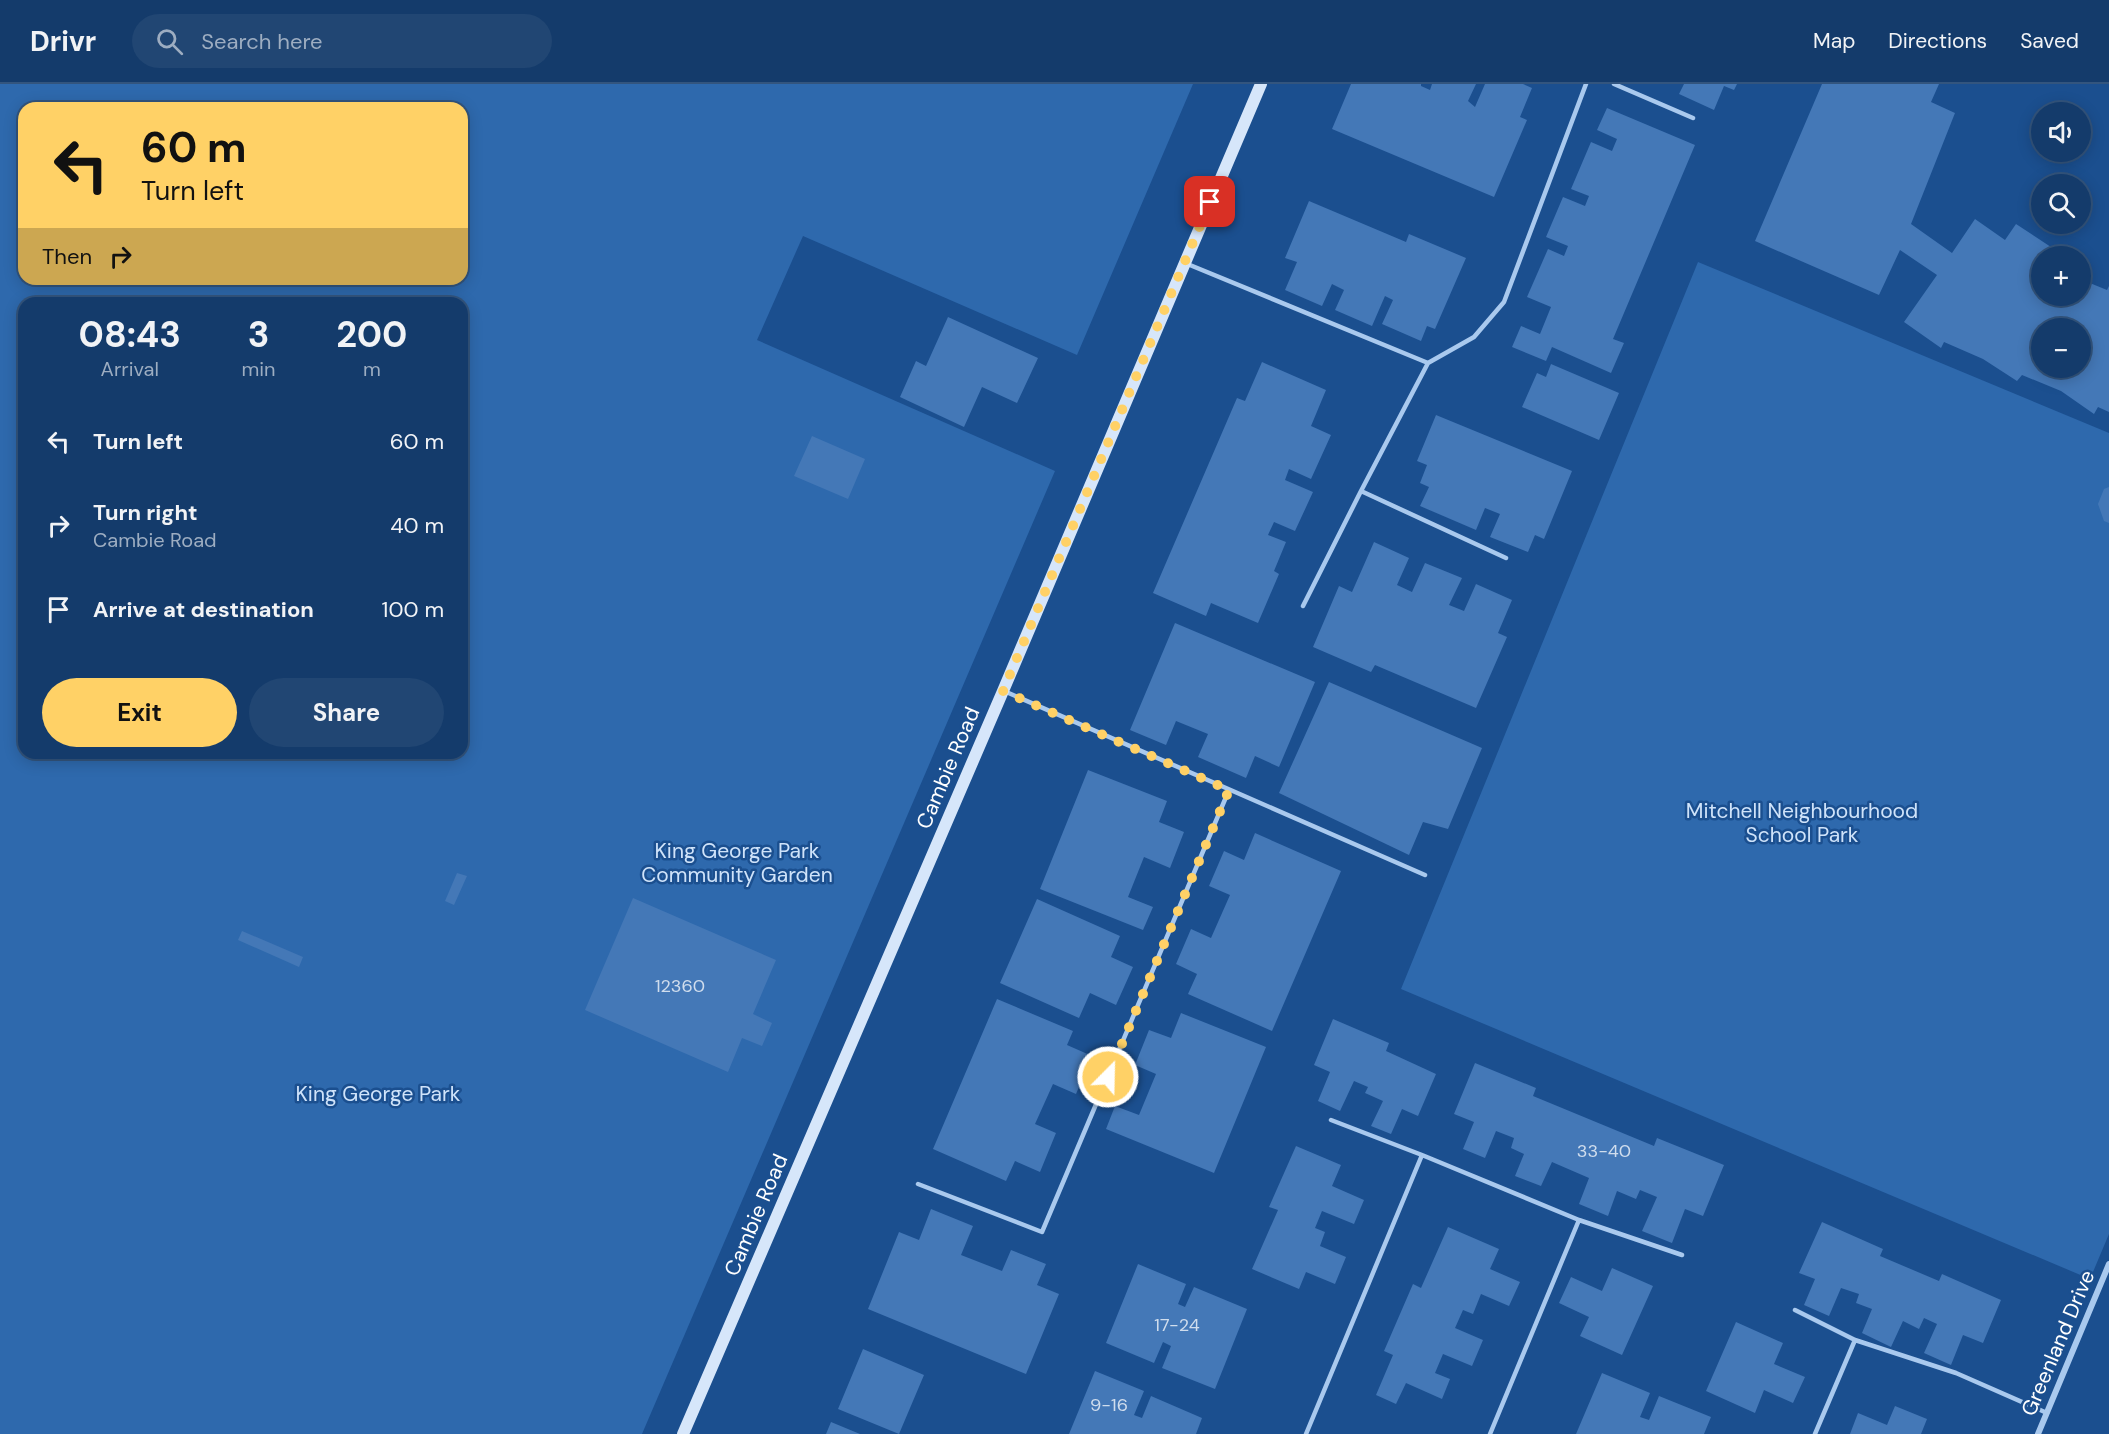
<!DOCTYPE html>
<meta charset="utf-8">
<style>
:root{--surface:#143b6b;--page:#214673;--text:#f1f3f6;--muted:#9dadc1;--line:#33557e;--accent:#ffd166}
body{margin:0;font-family:"DM Sans",sans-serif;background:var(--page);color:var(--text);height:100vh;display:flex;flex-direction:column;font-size:22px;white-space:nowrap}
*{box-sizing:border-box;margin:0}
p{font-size:20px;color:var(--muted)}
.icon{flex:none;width:33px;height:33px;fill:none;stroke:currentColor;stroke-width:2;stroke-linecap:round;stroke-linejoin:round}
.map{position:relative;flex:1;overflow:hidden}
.details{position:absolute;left:18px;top:213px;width:450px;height:462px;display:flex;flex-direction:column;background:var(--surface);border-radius:18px;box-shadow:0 3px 15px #0003,0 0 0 2px var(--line)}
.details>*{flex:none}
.guide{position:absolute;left:18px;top:18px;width:450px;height:183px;border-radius:18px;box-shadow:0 3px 15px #0003,0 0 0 2px var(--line);background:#ffd166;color:#111;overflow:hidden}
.buttons{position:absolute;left:2031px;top:18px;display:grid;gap:12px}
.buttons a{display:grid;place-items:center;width:60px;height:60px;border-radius:50%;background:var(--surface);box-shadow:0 3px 15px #0003,0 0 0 2px var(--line);font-size:30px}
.pin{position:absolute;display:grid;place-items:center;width:51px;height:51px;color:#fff;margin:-26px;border-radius:12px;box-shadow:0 3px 9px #0006}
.me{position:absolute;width:66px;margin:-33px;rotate:23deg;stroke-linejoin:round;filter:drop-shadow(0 0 4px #0008)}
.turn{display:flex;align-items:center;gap:21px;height:126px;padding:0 24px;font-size:27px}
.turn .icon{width:78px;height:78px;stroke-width:2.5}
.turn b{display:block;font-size:42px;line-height:51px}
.then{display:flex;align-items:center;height:57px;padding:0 24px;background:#0003;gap:12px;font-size:22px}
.eta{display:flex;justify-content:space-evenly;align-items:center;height:102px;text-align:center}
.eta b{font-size:36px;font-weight:700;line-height:42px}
.action{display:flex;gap:12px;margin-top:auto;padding:12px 24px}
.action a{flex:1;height:69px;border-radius:36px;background:var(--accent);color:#111;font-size:24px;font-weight:700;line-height:69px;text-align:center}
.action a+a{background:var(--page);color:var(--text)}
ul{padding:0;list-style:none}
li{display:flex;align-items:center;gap:18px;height:84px;padding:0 24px}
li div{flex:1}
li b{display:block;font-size:22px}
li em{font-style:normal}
header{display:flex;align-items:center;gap:36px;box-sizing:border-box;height:84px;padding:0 30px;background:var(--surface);border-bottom:2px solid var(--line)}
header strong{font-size:28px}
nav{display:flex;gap:33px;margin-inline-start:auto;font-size:21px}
.search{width:420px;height:54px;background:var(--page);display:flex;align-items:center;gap:15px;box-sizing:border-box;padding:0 21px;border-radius:33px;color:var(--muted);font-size:22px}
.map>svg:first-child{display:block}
.green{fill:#2e69ad;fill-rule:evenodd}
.building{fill:#4478b7;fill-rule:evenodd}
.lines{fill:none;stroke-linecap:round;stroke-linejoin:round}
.lane{stroke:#a9c9ee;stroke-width:4.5}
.street{stroke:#a9c9ee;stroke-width:6}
.secondary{stroke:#d6e6fa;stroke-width:12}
.route{stroke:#ffd166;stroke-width:10;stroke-dasharray:0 18}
.labels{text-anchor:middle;stroke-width:5;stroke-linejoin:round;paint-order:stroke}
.number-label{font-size:18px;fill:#d0dded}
.street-label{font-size:21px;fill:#fff;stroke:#1b4f8f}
.park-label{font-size:21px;fill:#cfe3fa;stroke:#1b4f8f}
</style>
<header>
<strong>Drivr</strong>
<div class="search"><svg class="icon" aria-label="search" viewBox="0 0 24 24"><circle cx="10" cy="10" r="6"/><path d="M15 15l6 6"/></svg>Search here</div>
<nav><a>Map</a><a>Directions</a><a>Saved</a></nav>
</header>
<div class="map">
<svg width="2109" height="1350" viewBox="0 0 2109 1350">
<rect width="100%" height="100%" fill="#1b4f8f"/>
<!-- green -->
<path class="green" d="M0 0H1193L1077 271 803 152 757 256 1055 387 642 1350H0ZM24 24H462V195H24ZM24 219H462V669H24Z
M1698 178 2109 349V1150L2090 1195 1401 905Z"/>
<!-- building -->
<path class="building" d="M1351 0H1421V2L1430 6 1432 0H1476L1468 17 1475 23 1485 0H1523L1532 4 1520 33 1527 36 1494 113 1332 45Z
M1684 0H1737L1734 6 1724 2 1714 26 1679 10Z
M1822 0H1939L1931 18 1955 29 1911 140 1952 169 1975 135 2005 156 2016 140 2060 169 2058 172H2042V212H2080V195L2107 206 2109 202V328L2098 323 2094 330 2061 307 2022 291 2017 297 1983 275 1944 258 1941 264 1904 238 1937 191 1900 166 1879 211 1755 157ZM2042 244H2080V284H2042Z
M1607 24 1695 61 1613 255 1624 259 1611 289 1552 263 1546 277 1512 263 1521 242 1540 250 1551 223 1527 213 1548 165 1564 172 1568 162 1546 153 1563 113 1585 122 1589 112 1571 105 1591 58 1612 67 1617 55 1597 46Z
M1309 117 1406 158 1409 150 1466 174 1435 245 1427 242 1421 257 1382 240 1393 216 1385 212 1372 242 1335 226 1344 206 1332 200 1322 222 1285 206 1297 178 1285 174Z
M948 233 1038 274 1017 319 982 303 964 343 900 313 916 277 926 282Z
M1262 278 1326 306 1311 342 1331 351 1311 395 1289 385 1285 396 1313 408 1295 447 1274 438 1268 451 1286 458 1274 487 1279 490 1258 539 1211 519 1206 532 1153 509 1237 314 1245 317Z
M1551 280 1619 309 1599 356 1522 323 1537 289 1546 293Z
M1436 331 1572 387 1544 455 1535 451 1528 468 1490 453 1500 430 1485 424 1476 446 1420 422 1429 403 1420 399 1427 381 1417 377Z
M812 352 865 375 848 415 794 392Z
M2109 403V439L2104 437 2098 420 2104 405Z
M1374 458 1409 474 1397 501 1412 508 1425 479 1462 494 1449 521 1464 527 1476 500 1512 516 1498 549 1507 553 1476 624 1375 581 1371 588 1313 563 1339 502 1352 508Z
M1175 539 1315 598 1279 683 1255 672 1246 694 1198 673 1208 650 1176 637 1166 661 1130 646Z
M1329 598 1482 664 1448 745 1423 738 1409 771 1279 709Z
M1088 686 1167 717 1159 738 1184 748 1170 784 1144 773 1128 813 1153 823 1143 846 1040 805Z
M1255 749 1341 787 1272 947 1188 910 1197 890 1176 880 1191 845 1211 854 1230 811 1209 802 1224 767 1244 776Z
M457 789 467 792 454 821 445 817Z
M633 814 776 876 753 930 772 939 762 962 742 954 728 988 585 926Z
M1037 815 1120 852 1111 873 1133 883 1116 921 1090 909 1079 934 1000 899Z
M242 847 303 873 299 883 238 856Z
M997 915 1073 947 1067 961 1092 972 1076 1010 1053 1000 1035 1040 1056 1049 1040 1088 1015 1077 1006 1097 933 1065Z
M1181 929 1266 963 1214 1089 1106 1045 1115 1022 1139 1031 1156 990 1135 981 1149 946 1171 954Z
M1333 935 1389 959 1386 967 1436 990 1418 1032 1402 1025 1391 1050 1371 1042 1383 1017 1365 1009 1368 1003 1354 997 1340 1027 1318 1017 1330 988 1314 981Z
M1475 979 1536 1004 1533 1012 1654 1062 1657 1054 1724 1081 1703 1132 1685 1125 1672 1159 1642 1147 1657 1113 1640 1106 1636 1115 1617 1107 1608 1132 1579 1120 1589 1094 1552 1078 1541 1102 1515 1092 1524 1070 1511 1064 1514 1054 1496 1047 1485 1074 1463 1065 1474 1038 1454 1030Z
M1296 1062 1341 1081 1332 1102 1364 1116 1354 1140 1322 1127 1315 1144 1325 1148 1320 1162 1346 1173 1335 1200 1306 1188 1299 1205 1252 1185 1278 1126 1269 1123Z
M931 1125 973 1142 961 1171 1002 1187 1011 1166 1046 1180 1037 1201 1059 1210 1026 1290 868 1225 899 1148 919 1156Z
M1822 1138 1883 1165 1880 1172 1939 1197 1942 1190 2001 1216 1983 1259 1963 1251 1951 1281 1924 1269 1937 1240 1924 1234 1919 1245 1903 1237 1891 1263 1862 1249 1872 1225 1856 1219 1859 1210 1841 1204 1829 1232 1804 1221 1815 1195 1799 1189Z
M1448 1143 1499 1165 1490 1185 1520 1198 1509 1222 1481 1210 1473 1230 1463 1226 1455 1244 1483 1256 1472 1282 1443 1270 1435 1289 1450 1295 1442 1315 1406 1299 1396 1320 1376 1311 1393 1271 1384 1267 1413 1200 1421 1204Z
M1138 1180 1186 1200 1178 1220 1185 1223 1194 1203 1247 1225 1215 1305 1162 1284 1171 1262 1163 1258 1154 1279 1106 1259Z
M1612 1184 1653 1202 1622 1271 1580 1252 1589 1233 1559 1219 1571 1193 1602 1207Z
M1736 1238 1783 1259 1774 1280 1805 1293 1793 1319 1764 1306 1755 1329 1706 1307Z
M863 1265 924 1291 899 1350 838 1325Z
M1095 1287 1144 1307 1134 1331 1142 1334 1151 1312 1202 1334 1196 1350H1069Z
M1602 1289 1650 1309 1640 1333 1649 1336 1659 1312 1711 1333 1704 1350H1576Z
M1895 1322 1927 1335 1921 1350H1850L1858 1329 1887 1341Z
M831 1338 860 1350H826Z"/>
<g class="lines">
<!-- lane -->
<path class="lane" d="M1614 0 1693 34
M1185 179 1428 279 1474 253 1504 218 1586 0
M1428 279 1361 407 1506 474
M1303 522 1361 407
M1004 607 1425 791
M1331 1036 1422 1071 1579 1136 1682 1171
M918 1100 1042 1148 1229 706
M1795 1226 1855 1256 1956 1289 2047 1329
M1306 1350 1422 1071
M1490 1350 1579 1136
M1815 1350 1855 1256"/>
<!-- street -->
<path class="street" d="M2038 1350 2109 1180"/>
<!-- secondary -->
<path class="secondary" d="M683 1350 1003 607 1261 0"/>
</g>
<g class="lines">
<!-- route -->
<path class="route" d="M1108 993 1229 706 1003 607 1210 118"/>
</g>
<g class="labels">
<!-- number labels -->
<g class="number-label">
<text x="680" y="908">12360</text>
<text x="1604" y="1073">33-40</text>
<text x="1177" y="1247">17-24</text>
<text x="1109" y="1327">9-16</text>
</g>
<!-- street labels -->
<g class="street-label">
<text transform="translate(948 684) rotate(-67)" y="7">Cambie Road</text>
<text transform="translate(756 1131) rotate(-67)" y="7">Cambie Road</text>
<text transform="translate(2058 1259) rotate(-67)" y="7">Greenland Drive</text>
</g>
<!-- park labels -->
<g class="park-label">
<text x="1802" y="734">Mitchell Neighbourhood<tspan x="1802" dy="24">School Park</tspan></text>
<text x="737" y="774">King George Park<tspan x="737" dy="24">Community Garden</tspan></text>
<text x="378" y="1017">King George Park</text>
</g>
</g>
</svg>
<div class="buttons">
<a><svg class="icon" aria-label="sound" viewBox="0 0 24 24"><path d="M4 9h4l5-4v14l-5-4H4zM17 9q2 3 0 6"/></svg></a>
<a><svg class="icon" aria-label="search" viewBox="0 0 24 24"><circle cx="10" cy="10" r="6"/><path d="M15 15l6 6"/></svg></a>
<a>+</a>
<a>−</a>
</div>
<div class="pin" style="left:1210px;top:118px;background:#d93025"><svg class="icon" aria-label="arrive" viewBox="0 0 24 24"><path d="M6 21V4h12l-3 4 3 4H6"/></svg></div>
<svg class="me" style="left:1108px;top:993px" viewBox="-20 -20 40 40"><circle r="17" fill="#ffd166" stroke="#fff" stroke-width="3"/><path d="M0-11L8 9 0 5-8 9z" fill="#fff"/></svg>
<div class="guide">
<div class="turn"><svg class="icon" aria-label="left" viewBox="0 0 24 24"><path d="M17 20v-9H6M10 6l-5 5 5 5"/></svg><div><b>60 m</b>Turn left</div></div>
<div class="then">Then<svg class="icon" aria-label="right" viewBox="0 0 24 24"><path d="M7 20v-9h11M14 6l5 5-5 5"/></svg></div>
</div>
<section class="details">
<div class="eta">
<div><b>08:43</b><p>Arrival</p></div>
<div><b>3</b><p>min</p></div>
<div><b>200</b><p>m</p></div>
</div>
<ul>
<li><svg class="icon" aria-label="left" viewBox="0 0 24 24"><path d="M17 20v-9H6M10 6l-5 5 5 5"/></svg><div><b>Turn left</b></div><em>60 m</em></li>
<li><svg class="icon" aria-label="right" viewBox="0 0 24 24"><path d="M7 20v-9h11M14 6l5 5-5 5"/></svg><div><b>Turn right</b><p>Cambie Road</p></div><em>40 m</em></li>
<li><svg class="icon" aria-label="arrive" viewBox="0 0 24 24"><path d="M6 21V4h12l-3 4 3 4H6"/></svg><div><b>Arrive at destination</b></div><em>100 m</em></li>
</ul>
<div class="action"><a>Exit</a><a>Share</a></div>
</section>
</div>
